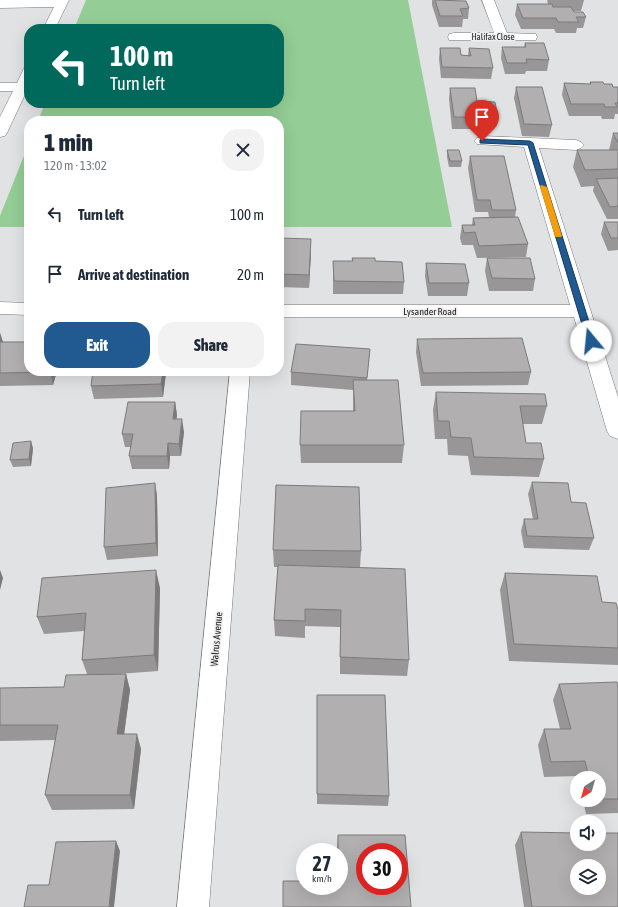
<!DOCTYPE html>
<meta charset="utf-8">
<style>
:root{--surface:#fff;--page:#f2f2f3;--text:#1f2937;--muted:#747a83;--accent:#215991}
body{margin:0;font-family:"Asap Condensed",sans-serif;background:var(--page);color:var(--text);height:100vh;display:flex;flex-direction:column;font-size:15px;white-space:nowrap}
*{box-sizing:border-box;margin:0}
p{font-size:13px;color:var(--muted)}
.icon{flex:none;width:22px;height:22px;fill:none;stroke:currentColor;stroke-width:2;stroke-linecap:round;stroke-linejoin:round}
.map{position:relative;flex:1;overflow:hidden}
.panel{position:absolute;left:24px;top:116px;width:260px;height:260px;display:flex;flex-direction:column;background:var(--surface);border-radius:16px;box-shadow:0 4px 16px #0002}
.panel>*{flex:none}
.top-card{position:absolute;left:24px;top:24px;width:260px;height:84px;border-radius:16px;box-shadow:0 4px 16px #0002;background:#00695c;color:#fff;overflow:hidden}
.needle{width:26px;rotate:217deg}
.buttons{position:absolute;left:570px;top:771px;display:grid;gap:8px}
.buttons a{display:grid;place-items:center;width:36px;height:36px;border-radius:50%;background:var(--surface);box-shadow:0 4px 16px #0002;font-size:20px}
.speed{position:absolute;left:296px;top:843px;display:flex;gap:8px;font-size:20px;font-weight:700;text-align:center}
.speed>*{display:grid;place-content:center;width:52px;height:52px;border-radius:50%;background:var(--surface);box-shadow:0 4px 16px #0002;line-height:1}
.speed small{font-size:10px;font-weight:400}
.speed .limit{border:6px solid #d22;background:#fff;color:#111}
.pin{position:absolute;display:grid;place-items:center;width:34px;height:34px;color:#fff;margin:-41px -17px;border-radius:50% 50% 50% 0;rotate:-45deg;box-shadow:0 0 4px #0007}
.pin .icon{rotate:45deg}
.me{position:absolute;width:44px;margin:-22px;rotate:343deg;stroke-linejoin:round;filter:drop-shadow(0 0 3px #0008)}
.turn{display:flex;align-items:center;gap:14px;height:84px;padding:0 20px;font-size:18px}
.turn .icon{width:52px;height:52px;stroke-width:2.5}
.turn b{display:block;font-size:28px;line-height:34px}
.round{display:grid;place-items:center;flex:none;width:42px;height:42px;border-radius:16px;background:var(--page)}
.headline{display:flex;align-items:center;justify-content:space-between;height:68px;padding:0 20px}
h1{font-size:24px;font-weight:800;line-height:30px}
.action{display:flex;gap:8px;margin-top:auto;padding:8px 20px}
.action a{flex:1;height:46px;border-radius:16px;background:var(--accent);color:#fff;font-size:16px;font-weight:800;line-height:46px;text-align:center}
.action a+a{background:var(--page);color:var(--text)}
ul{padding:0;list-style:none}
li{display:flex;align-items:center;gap:12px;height:60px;padding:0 20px}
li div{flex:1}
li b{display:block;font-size:15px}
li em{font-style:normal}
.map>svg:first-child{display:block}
.green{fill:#94cd95}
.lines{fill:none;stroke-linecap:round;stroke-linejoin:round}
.street-casing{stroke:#777778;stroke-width:1}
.street{fill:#fff;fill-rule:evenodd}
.wall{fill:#989696;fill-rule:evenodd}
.shaded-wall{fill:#7c7a7a}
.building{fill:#b1afaf;stroke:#7c7a7a;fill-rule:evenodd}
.route{fill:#215991;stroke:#153a5e}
.slow{fill:#f59e0b}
.labels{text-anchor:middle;stroke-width:3;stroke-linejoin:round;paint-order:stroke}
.far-street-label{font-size:9px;fill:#1b1b1b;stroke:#efeff0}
.street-label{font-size:10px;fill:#1b1b1b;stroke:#efeff0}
</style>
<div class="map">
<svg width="618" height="907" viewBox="0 0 618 907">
<rect width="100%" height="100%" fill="#e1e2e3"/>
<!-- green -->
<path class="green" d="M86 0H408L452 227H279V121H38L45 103H279V29H74Z
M29 143V227H0V216Z"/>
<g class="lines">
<!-- street casing -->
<g class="street-casing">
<path id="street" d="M0 0H69L55 29H43L54 7 0 8Z
M482 0H494L507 33 536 34 537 37 536 40H449L448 37 449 34 454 33H494Z
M29 67V86L7 133 5 136 0 137V117L13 91H0V83H17L24 68Z
M482 136 576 140 581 142 584 145 581 148 576 150 539 148 618 397V439L610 436 607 431 574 317H279V305H570L524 147 477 144 474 141 477 138Z
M0 302 29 303V315L0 314Z
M230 371H250L209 907H177Z"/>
</g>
<!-- street -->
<use href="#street" class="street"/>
</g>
<!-- wall -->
<path class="wall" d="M432 0 457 1 469 8 468 19H463L462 27H439L432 5Z
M547 0H584L581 11H573L574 12 586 17 583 28H577L576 33H556L554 29H521L515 15 517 4H548Z
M525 43 549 60 547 71H526L525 74H505L501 58 502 47H524Z
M440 48 461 55H468L469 48 493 68 491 79 441 78 439 59Z
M590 82 604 84 613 87H618V114H615L614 119H602L601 116H569L562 95 564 83 590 84Z
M516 87 552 125 549 137 522 136 514 98Z
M450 88 477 101 497 114 495 126 474 125V129H452L449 99Z
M613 133H618V219H607L593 191 594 186 581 187 573 167 577 150H609Z
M447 150 462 161 461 167H449L447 157Z
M470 156 516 210 515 217 528 244 526 257 477 258 473 245H462L460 238 462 225H472L473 218 489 217 488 212H475L468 168Z
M604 222H618V250L608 251 601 234Z
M279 238 311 252 309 288 279 287Z
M487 258 535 279 533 291H489L485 271Z
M333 261H375L404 282 403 294H333Z
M426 263 469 283 467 296H428L425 276Z
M0 333 3 342 57 371 53 385 0 386Z
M417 339 531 372 528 385 421 386 416 352Z
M370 349 367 380 404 445 402 463H301L300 445 353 411V390L291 385V372Z
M93 371H180V373H166L163 397 94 399 91 386Z
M436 392 547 406 542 424H523L526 443 544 459 539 477 471 475 468 456 448 455 447 439H435L433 410Z
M175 402 177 415 176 419 184 432 181 456H170L169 469H132L129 456 131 447H125L122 434Z
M33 448 31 466 13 467 10 460Z
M532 482 594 538 589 550 524 548 521 531 524 519H533L528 494Z
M155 483 157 496 158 556 107 560 104 547Z
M273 550 361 551 360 567 409 660 407 676 340 674V627L305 626V638L275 636 274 620 278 567H274Z
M505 573 602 602 618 610V665L509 661 500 590Z
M160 588 158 671 118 674H126L130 690 124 734 141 749 134 809 52 810 45 795 55 740 0 741V688L64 687 87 674 82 660 84 631 44 634 37 617Z
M559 684 618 687V813L586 814 583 800H599V778H578V776L544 777 538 745 544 729H560L553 700Z
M317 695 389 796 388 806 317 804Z
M521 832 618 907H524L515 845Z
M338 835H405L411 907H283V881H305V886H339V852H337V848ZM365 852H399V886H365Z"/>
<!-- shaded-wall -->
<path class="shaded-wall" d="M311 239V252L309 288V275Z
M0 333 4 345 0 353Z
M50 371H57L53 385 50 372Z
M163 371H165L166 373 163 397 161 384Z
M175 402 177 415 175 432 173 419Z
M182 419 184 432 181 456 179 444Z
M31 441 33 448 31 466 29 459Z
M168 443 170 456 169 469 167 456Z
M155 483 157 496 158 556 156 543Z
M0 570 3 578 0 590Z
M156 570 160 588 158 671 154 655Z
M126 674 130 690 122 750 117 734Z
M137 734 141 749 134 809 130 795Z
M116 841 120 851 114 907H109Z"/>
<!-- building -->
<path class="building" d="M435 0 466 1 469 8 460 9 463 16H440Z
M517 4H552L553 7H571L574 12H583L586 17H576L579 22H558L556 18H523Z
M525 43H544L549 60 526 59 527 63H507L502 47H526Z
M440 48H460L461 55 471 56 469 48 489 49 493 68 442 67Z
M590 82H603L604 84H612L613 87H618V103H615L617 107H605L604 104H571L564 83 591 84Z
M516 87H542L552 125 524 124Z
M450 88H475L477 101 495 102 497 114 475 113 476 117H454Z
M613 133H618V143Z
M447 150H459L462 161H450Z
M577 150H618V169L585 170Z
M470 156H504L516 210H492L490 200H477Z
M618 178V206L610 207 596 179Z
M518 217 528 244 479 246 475 232 464 233 462 225H475L473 218Z
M604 222H618V238H611Z
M279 238 311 239 309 275 279 274Z
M352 258H375V261L402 262 404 282 334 281 333 261H353Z
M487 258H530L535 279 492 278Z
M426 263 465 264 469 283H429Z
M522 338 531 372 423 373 417 339Z
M0 342H29V371H50V372L0 373Z
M296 344 370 349 367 378 291 372Z
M93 371H163L161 384 91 386Z
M353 380H398L404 445H300L301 411H355Z
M436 392 545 394 547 406H520L526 443H541L544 459 474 457 471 438 451 437 449 421H438Z
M128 402H175L173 419H182L179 444 168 443 167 456H129L133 434H122Z
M31 441 29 459 10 460 13 443Z
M532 482 568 483 571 502 586 503 594 538 527 536 524 519H538Z
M155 483 156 543 104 547 106 488Z
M276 485 359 487 361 551 273 550Z
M278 565 405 569 409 660 340 657 341 610 305 609V621L274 620Z
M156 570 154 655 82 660 86 613 37 617 42 578Z
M505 573 597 576 602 602 616 603 618 610V648L514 644Z
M126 674 117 734H137L130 795H45L58 725H0V688L64 687 66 675Z
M617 682 618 687V799H599V778H589L585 761 551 762 544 729H571L559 684Z
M317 695H385L389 796 317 794Z
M521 832 577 833V844H599V833H618V907H532ZM577 866H599V888H577Z
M338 835H405L411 907H283V881H305V886H339V852H338ZM365 852H399V886H365Z
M116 841 109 907H24L28 885H49L56 842Z"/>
<!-- route -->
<path class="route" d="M482 139 530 141 533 143 595 341 594 343H588L587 341 528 145 480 143V140Z"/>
<!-- slow -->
<path class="slow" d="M541 185 547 187 562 236 561 237H556L555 236 540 187Z"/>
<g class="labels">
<!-- far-street labels -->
<g class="far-street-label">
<text x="493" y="40">Halifax Close</text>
</g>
<!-- street labels -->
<g class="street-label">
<text x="430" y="315">Lysander Road</text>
<text transform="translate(216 639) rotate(-85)" y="4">Walrus Avenue</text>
</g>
</g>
</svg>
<div class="buttons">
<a><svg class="needle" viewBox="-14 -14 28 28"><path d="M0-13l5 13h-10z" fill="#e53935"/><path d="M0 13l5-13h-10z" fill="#747a83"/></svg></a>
<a><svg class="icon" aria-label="sound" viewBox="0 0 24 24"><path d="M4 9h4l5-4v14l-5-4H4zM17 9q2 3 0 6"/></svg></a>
<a><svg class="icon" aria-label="layers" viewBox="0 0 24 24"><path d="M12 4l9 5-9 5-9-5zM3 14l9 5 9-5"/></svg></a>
</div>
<div class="speed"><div>27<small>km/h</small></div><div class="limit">30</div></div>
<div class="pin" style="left:482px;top:141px;background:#d93025"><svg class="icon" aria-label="arrive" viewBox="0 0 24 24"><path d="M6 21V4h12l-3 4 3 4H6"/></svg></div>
<svg class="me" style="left:591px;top:341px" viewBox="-20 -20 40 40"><circle r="19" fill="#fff"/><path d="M0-13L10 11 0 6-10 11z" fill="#215991"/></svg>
<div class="top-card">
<div class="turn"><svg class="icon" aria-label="left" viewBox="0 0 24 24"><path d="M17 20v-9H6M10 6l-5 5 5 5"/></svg><div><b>100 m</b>Turn left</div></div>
</div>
<section class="panel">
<div class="headline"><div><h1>1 min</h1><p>120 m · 13:02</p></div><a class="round"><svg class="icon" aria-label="close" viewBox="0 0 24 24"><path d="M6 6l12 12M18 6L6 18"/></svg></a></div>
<ul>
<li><svg class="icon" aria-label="left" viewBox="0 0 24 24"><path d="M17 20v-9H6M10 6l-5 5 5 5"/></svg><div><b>Turn left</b></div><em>100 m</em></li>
<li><svg class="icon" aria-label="arrive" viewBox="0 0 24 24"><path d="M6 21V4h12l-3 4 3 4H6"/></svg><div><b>Arrive at destination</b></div><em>20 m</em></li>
</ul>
<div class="action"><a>Exit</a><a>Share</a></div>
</section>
</div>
